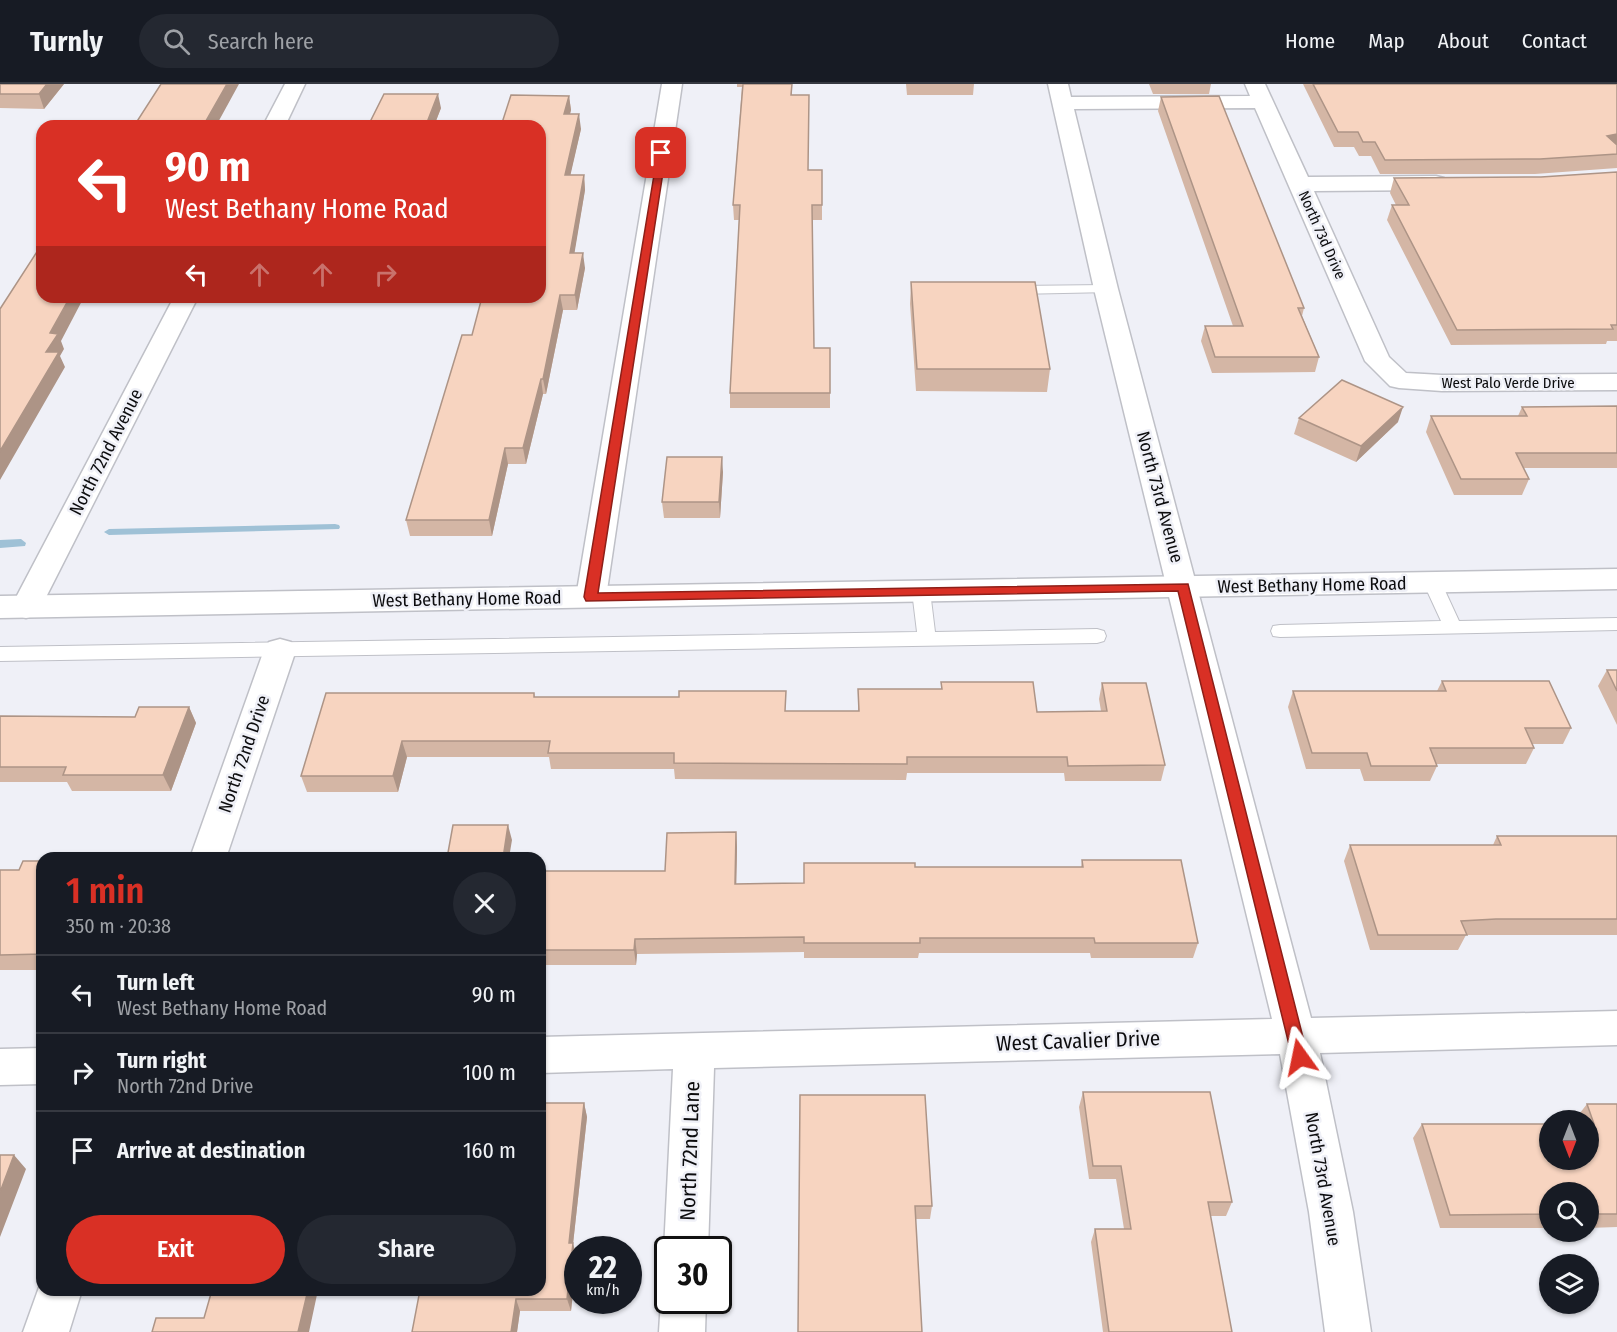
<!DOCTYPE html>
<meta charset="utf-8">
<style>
:root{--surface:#171b24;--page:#242831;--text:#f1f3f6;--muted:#9ea1a6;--line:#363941;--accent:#d93025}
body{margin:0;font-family:"Fira Sans Condensed",sans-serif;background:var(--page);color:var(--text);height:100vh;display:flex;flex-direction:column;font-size:22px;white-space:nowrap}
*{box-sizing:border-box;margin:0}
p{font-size:20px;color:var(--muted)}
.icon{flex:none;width:33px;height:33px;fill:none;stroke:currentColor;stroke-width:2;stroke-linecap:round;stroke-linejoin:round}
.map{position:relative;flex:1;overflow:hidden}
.panel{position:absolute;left:36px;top:768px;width:510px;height:444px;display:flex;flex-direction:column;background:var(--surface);border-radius:18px;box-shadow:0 2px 4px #0004}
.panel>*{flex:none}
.top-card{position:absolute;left:36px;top:36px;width:510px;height:183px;border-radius:18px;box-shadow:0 2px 4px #0004;background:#d93025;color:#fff;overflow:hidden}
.needle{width:39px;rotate:180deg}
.buttons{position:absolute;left:1539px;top:1026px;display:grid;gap:12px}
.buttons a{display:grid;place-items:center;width:60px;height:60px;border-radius:50%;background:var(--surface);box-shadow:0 2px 4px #0004;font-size:30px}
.speed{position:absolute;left:564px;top:1152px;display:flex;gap:12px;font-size:30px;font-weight:700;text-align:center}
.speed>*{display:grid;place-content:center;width:78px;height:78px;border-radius:50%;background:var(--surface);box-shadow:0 2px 4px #0004;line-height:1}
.speed small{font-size:15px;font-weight:400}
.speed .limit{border:3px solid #111;border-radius:9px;background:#fff;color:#111}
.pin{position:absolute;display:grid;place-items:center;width:51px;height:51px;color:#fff;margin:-26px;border-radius:12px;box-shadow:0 3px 9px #0006}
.me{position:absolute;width:66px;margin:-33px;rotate:348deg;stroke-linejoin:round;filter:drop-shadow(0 0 4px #0008)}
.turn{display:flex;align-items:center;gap:21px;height:126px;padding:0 30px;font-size:27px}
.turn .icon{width:78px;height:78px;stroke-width:2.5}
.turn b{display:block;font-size:42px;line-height:51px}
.lanes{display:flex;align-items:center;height:57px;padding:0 30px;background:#0003;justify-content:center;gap:30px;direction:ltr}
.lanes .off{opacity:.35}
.round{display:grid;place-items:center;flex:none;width:63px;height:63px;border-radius:32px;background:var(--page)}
.overview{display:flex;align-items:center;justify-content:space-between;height:102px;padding:0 30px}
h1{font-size:36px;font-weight:600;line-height:45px;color:var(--accent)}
.primary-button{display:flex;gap:12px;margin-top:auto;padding:12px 30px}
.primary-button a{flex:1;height:69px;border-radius:36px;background:var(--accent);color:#fff;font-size:24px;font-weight:600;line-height:69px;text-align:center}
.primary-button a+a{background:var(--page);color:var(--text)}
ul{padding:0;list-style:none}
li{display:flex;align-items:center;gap:18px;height:78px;padding:0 30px;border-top:2px solid var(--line)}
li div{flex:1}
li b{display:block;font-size:22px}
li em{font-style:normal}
header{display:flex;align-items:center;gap:36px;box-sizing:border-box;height:84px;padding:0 30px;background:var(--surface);border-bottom:2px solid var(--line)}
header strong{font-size:28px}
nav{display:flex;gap:33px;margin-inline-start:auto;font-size:21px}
.search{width:420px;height:54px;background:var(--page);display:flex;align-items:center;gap:15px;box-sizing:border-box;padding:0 21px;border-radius:33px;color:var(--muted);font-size:22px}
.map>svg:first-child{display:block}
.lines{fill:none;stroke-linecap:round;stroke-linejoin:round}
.stream{fill:#9fc1d6;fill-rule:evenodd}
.service-casing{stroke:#bfc0c7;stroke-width:2}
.minor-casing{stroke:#bfc0c7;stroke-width:3}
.secondary-casing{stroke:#bfc0c7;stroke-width:3}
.service{fill:#fff;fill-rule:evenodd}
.minor{fill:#fff;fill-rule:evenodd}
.secondary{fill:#fff;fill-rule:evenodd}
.wall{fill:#d4b6a5}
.shaded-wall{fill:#ad9486}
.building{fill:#f7d4c0;stroke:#ad9486;stroke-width:1.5}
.route{fill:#d93025;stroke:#8d1f18;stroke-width:1.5}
.labels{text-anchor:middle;stroke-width:5;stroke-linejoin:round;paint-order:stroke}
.far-street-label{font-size:15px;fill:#0c0c0e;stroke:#eff0f7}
.street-label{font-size:18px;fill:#0c0c0e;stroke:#eff0f7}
.near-street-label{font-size:21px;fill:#0c0c0e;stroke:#eff0f7}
</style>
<header>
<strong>Turnly</strong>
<div class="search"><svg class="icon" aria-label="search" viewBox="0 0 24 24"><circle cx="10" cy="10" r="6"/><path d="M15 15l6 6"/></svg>Search here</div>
<nav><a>Home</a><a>Map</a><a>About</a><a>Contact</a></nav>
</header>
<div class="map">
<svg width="1617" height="1248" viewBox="0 0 1617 1248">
<rect width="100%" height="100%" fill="#eff0f7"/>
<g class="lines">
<!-- stream -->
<path class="stream" d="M335 440 339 441 340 443 339 445 109 451 104 448 109 445Z
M21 455 26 459 25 462 0 464V456Z"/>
<!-- service casing -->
<g class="service-casing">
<path id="service" d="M1106 201 1111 202 1113 205 1111 208 1010 210 1003 206 1010 202Z
M1432 492 1438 494 1441 498 1459 537 1617 534V546L1280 553 1273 552 1271 547 1273 542 1280 541 1441 537 1423 498 1426 494Z
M921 501 927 503 930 507 935 548 1097 545 1104 547 1106 552 1104 557 1097 559 0 577V563L917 548 912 507 915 503Z"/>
</g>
<!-- minor casing -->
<g class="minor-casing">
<path id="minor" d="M285 0H305L285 42H263Z
M662 0H682L606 513 602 520 591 523 580 520 576 513Z
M1048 0H1068L1071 13 1250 12 1245 0H1265L1308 93 1436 92 1444 94 1447 99 1444 104 1436 106 1314 107 1389 273 1406 289 1442 291 1617 290V306L1442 307 1399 304 1390 302 1365 277 1255 24 1074 25 1118 205 1311 934 1617 927V961L1320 969 1353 1128 1371 1248H1325L1309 1128 1280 970 714 984 708 1166H668V1174L664 1166 673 985 540 989V953L1272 935 1094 205Z
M174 213H198L41 523 37 531 26 534 15 531 11 523Z
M280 555 291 558 296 566 226 774H190L264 566 269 558Z
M42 964V1000L0 1001V965Z
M42 1195V1206H82L69 1248H23Z
M668 1201V1216H706L705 1248H659L661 1216Z"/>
</g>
<!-- secondary casing -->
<g class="secondary-casing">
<path id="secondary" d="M1617 485V505L0 534V512Z"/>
</g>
<!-- service -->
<use href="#service" class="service"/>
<!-- minor -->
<use href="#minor" class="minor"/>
<!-- secondary -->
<use href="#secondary" class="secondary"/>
</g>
<!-- wall -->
<path class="wall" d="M0 0H64L44 25 0 24Z
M737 0H792V11L808 86H822V136H812L814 264 830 309V324H730V309L739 136H734L733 121 742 3H737Z
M906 0H974L973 11H907Z
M1149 0H1211L1209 10H1153Z
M1303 0H1617V84L1535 90H1380L1371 72H1359L1354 63H1334Z
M569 12 571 26 570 30 581 45 570 91H584L585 106 574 169 585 184 577 226H563L546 310H543L526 380H508L492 452H410L406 436 472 251Z
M1161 13 1304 224 1302 232 1319 273 1315 288 1212 289 1201 257 1205 242H1233L1158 27Z
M441 24 434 42H370L369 40Z
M1617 88V257H1607L1606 260 1451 261 1387 136 1392 121H1396L1390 109 1394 94 1541 93Z
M911 198 1050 285 1047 308 916 307 910 220Z
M1617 322V384H1524L1529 395 1522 411H1454L1426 348 1431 332H1518L1522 323Z
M1299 334 1398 338 1356 378 1294 350Z
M723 388 720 434H664L662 418Z
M1607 586H1617V641L1598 602Z
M1442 597 1571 644 1563 660H1532L1534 664 1526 680H1436L1437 682 1430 697H1364L1360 685H1306L1288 623 1293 607H1437Z
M941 598 1037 628 1101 627 1099 615 1102 599 1165 681 1161 697H1065L1064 689H907L906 696 675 695 674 685H551L549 673H407L398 708H307L301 692 534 609 535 613 786 627H858V605H941Z
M189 623 196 639 171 707H72L67 698H0V632L135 633Z
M736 748 737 763 736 800 804 799 915 783H1081L1082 776 1198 859 1193 874H1091L1090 869H919L918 874H804V868L637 870 636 881H540V787H665Z
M1497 752H1617V851H1466L1458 866H1370L1344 777 1350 761H1493Z
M42 777V886H0V786H19Z
M1083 1008 1232 1118 1226 1132H1210L1232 1248H1103L1091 1158 1095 1145H1124L1116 1095H1089L1079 1023Z
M800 1011 932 1122 930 1135H916Z
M584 1019 587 1033 573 1160 577 1173 571 1227H520L517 1248H412Z
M1587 1020H1617V1143L1588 1144V1108H1550V1144H1440L1413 1054 1422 1040 1588 1076V1036H1577L1576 1034Z"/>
<!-- shaded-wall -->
<path class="shaded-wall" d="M47 0H64L44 25 39 10Z
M227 0H239L216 42H203Z
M438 10 441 24 434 42H426Z
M569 12 571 26 566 45 564 30Z
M579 30 581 45 567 106 565 91Z
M1617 50V63L1607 52Z
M584 91 585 106 572 184 570 169Z
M583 169 585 184 577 226 575 211Z
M560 211 563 226 546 310 543 295Z
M70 213H84L61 257 64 265 60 272 65 283 0 396V367L46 268 50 249Z
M541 295 543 310 526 380 523 364Z
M1403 323 1398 338 1356 378 1361 362Z
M505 364 508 380 492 452 489 436Z
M722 373 723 388 720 434 719 418Z
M189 623 196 639 171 707 163 691Z
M402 657 407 673 398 708 393 692Z
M508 741 512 756 509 774H503Z
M736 748 737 763 736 815 735 800Z
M635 855 637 870 636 881 634 866Z
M584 1019 587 1033 573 1160 577 1173 571 1227 567 1215 569 1159Z
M14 1071 26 1085 0 1153V1108Z
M308 1206H318L309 1248H298Z
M516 1215 520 1227 517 1248H511Z"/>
<!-- building -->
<path class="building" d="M0 0H47L39 10H0Z
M161 0H227L203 42H134Z
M743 0H792L791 11H809L808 86H822V121H812L814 264H830V309H730L740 121H733Z
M1313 0H1617V50L1607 52 1617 61V70L1540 75 1385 76 1375 58H1363L1358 48H1338Z
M384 10H438L426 41 369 40Z
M511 11 569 12 564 30H579L565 91H584L570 169H583L575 211H560L543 295H541L523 364H505L489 436H406L462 251H472L482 213H540V42H501Z
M1219 12 1304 224H1298L1319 273H1215L1205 242H1243L1161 13Z
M1617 88V241H1611L1613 245 1457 246 1392 121H1409L1394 94 1541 93Z
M42 160V213H70L50 249 58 250 46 268H59L0 367V225Z
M911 198H1035L1050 285H917Z
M1342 296 1403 323 1361 362 1299 334Z
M1617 322V369H1516L1529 395H1461L1431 332H1527L1522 323Z
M667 373H722L719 418H662Z
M1607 586H1617V607Z
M1442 597H1549L1571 644H1525L1534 664H1430L1437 682H1371L1367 669H1312L1293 607H1446Z
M941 598H1033L1037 628 1107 627 1102 599H1146L1165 681 1068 682 1067 673H907V680L674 679V669H548L550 657H402L393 692H301L326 609H534V613H679V607H786L785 627H859L858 605H942Z
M139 623H189L163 691H63L66 683H0V632L135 633Z
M453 741H508L503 774H447Z
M736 748 735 800 804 799V779H915V783H1083L1082 776H1181L1198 859H1095L1094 854H920V859H804V853L635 855 634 866H540V787H665L667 749Z
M1497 752H1617V835H1496L1461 837 1467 851H1378L1350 761H1501Z
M23 777H42V870L0 871V786H19Z
M1083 1008H1210L1232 1118H1208L1232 1248H1109L1095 1145H1131L1121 1082H1093Z
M800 1011H925L932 1122H915L922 1248H798Z
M540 1019H584L569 1159H573L567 1215H516L511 1248H412L420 1206H540Z
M1587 1020H1617V1130H1588V1108H1550V1130L1450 1131 1422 1040H1550V1076H1588V1040H1594Z
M0 1071H14L0 1108Z
M212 1206H308L298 1248H152L156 1234H204Z"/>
<!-- route -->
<path class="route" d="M658 67 666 69 598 509 1188 500 1308 973 1306 979 1300 981 1294 979 1292 973 1178 507 586 517 584 513Z"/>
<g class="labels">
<!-- far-street labels -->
<g class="far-street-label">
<text transform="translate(1322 151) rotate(66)" y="5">North 73d Drive</text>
<text x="1508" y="304">West Palo Verde Drive</text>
</g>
<!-- street labels -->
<g class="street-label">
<text transform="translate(106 368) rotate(-63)" y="6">North 72nd Avenue</text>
<text transform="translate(1160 413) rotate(75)" y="6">North 73rd Avenue</text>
<text transform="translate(1312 501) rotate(-1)" y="6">West Bethany Home Road</text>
<text transform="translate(467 515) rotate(-1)" y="6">West Bethany Home Road</text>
<text transform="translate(244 670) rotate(-71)" y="6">North 72nd Drive</text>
<text transform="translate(1323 1095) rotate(80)" y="6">North 73rd Avenue</text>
</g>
<!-- near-street labels -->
<g class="near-street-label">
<text transform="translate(1078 957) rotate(-2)" y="7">West Cavalier Drive</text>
<text transform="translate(690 1067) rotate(-88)" y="7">North 72nd Lane</text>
</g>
</g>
</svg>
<div class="buttons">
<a><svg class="needle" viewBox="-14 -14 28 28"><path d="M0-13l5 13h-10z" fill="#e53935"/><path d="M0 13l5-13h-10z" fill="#9ea1a6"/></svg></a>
<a><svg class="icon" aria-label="search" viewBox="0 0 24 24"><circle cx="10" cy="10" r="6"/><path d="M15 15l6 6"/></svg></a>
<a><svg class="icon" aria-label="layers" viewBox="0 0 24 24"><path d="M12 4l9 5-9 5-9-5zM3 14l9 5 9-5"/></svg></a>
</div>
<div class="speed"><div>22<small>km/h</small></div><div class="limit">30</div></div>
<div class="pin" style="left:661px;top:69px;background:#d93025"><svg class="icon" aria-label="arrive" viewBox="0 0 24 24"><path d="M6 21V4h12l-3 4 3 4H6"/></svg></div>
<svg class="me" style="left:1300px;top:973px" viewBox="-20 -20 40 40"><path d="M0-17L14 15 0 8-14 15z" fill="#d93025" stroke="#fff" stroke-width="4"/></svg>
<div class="top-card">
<div class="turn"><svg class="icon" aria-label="left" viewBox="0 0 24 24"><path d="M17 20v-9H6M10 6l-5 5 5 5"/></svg><div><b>90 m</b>West Bethany Home Road</div></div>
<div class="lanes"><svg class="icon" aria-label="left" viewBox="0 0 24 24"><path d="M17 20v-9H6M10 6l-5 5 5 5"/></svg><svg class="icon off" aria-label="ahead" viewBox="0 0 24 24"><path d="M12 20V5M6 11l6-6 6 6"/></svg><svg class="icon off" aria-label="ahead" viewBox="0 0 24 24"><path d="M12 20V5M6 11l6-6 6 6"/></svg><svg class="icon off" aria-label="right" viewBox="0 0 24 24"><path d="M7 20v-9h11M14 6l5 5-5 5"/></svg></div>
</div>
<section class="panel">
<div class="overview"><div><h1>1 min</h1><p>350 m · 20:38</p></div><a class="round"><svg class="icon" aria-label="close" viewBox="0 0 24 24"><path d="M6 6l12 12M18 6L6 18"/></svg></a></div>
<ul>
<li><svg class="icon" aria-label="left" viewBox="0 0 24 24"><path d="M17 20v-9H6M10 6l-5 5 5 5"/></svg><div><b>Turn left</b><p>West Bethany Home Road</p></div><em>90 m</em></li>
<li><svg class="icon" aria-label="right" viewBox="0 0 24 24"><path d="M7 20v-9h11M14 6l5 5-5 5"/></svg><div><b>Turn right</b><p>North 72nd Drive</p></div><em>100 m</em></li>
<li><svg class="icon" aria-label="arrive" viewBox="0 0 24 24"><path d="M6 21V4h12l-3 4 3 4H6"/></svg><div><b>Arrive at destination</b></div><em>160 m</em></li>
</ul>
<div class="primary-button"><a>Exit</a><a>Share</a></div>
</section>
</div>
